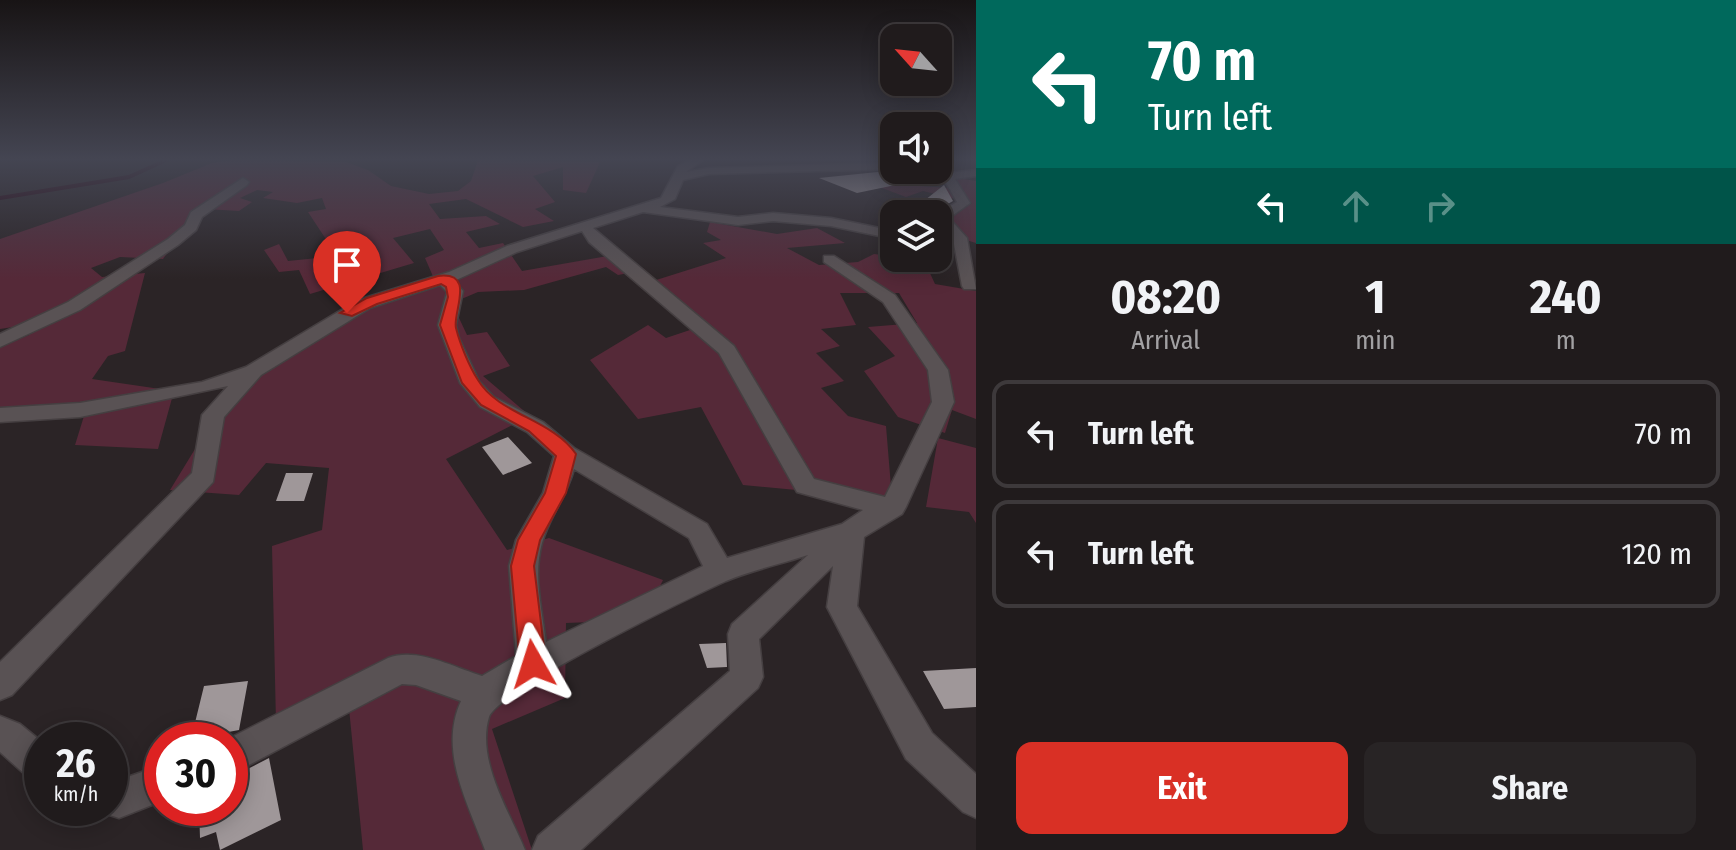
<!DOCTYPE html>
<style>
:root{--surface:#201b1c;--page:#282425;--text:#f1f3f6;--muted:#a2a1a3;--line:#3d393b;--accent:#d93025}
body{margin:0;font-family:"Fira Sans Condensed",sans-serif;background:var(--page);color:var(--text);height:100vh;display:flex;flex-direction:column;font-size:30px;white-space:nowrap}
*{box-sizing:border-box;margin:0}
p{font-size:26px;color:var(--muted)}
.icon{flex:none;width:44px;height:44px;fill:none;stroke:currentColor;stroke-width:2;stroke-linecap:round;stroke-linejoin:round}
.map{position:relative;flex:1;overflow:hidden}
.panel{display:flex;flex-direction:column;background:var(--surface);width:760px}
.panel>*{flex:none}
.top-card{background:#00695c;color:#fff;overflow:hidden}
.needle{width:52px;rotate:297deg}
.fabs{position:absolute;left:880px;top:24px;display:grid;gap:16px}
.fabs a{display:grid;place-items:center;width:72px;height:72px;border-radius:16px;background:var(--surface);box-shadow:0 4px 20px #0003,0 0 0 2px var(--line);font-size:40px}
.speed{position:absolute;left:24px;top:722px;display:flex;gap:16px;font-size:40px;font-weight:700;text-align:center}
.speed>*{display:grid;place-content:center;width:104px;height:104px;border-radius:50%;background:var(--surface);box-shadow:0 4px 20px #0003,0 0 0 2px var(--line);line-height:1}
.speed small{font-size:20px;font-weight:400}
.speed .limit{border:12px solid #d22;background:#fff;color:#111}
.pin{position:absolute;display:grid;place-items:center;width:68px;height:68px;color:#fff;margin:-82px -34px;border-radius:50% 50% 50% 0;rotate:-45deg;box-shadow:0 0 8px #0007}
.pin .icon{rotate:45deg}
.me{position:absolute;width:88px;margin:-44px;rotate:354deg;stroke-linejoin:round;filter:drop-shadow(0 0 6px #0008)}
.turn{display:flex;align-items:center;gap:28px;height:168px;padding:0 40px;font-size:36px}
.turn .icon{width:104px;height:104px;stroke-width:2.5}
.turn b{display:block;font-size:56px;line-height:68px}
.lanes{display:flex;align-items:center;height:76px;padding:0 40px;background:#0003;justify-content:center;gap:40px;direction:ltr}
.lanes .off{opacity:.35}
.eta{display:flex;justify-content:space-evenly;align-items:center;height:136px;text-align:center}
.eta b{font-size:48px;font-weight:700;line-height:56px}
.button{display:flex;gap:16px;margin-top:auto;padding:16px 40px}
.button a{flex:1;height:92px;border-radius:16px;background:var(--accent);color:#fff;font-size:32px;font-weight:700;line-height:92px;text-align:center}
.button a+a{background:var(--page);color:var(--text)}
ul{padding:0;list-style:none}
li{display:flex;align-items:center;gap:24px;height:108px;margin:0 16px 12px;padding:0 24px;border:4px solid var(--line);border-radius:16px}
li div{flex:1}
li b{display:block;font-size:30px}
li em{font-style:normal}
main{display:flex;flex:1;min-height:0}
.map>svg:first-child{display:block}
.green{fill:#552938}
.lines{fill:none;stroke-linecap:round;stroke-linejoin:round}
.stream{stroke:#25010f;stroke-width:4}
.building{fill:#9f9799}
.street-casing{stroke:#453f41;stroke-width:3}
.street{fill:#595254;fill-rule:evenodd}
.route{fill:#d93025;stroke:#8d1f18;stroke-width:2}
</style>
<main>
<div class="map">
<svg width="976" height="850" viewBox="0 0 976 850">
<rect width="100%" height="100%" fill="#2b2426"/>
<!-- green -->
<path class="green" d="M233 160 346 162 368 170 391 186 429 194 458 191 471 181 478 160 600 162 586 193 563 190V167L533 176 555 202 535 209 554 221 523 227 466 199 429 204 440 219 486 216 500 224 466 232 479 248 503 243 522 271 619 254 645 270 618 275 606 267 524 290 478 292 452 303 467 335 487 332 510 366 483 376 530 416 446 459 507 550 549 538 663 580 643 620 566 623 565 698 492 729 532 850H363L347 688 276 723 272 546 322 530 329 468 266 463 239 495 170 490 231 390 356 304 435 281 425 258 444 250 430 229 393 238 414 263 310 294 299 270 279 272 264 250 279 244 288 261 337 256 308 212 326 209 322 198 297 203 263 198 273 192 257 190 240 198 252 202 239 211 205 209 188 224 163 259 120 257 91 268 102 277 145 273 125 351 108 356 92 379 174 391 158 449 75 445 88 403 0 418V347L29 335 26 325 0 329V239L163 183 212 163Z
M952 177 976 181V243L966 240 947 221 972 203 923 191 906 197 866 182 961 189Z
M710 222 777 234 817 228 845 243 787 248 819 265 858 262 874 254 924 260 935 284 976 291V419L952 410 945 433 898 417 864 371 895 356 868 327 917 323 899 293H840L856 325 821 329 840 346 816 353 844 381 821 388 848 416 886 426 892 499 743 485 701 407 638 419 590 360 648 325 666 338 705 325 653 281 726 258 703 243 721 240 707 232Z
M938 438 976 448V523L969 512 926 507Z"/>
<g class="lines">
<!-- stream -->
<path class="stream" d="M0 198 129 177 166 160"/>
</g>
<!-- building -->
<path class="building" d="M897 170 929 178 857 193 819 178Z
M944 185 953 201 939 209 920 204Z
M508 437 532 463 503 475 482 447Z
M286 473H313L304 501H276Z
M726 643 727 667 707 668 699 644Z
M976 668V707L944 709 923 671Z
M248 681 239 730 191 739 204 686Z
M269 758 281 820 220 850 216 832 200 838 199 808H230V778Z"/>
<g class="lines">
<!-- street casing -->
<g class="street-casing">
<path id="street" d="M690 160H703L686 172 709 168 894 163V169L709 174 683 180 675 199 660 207 738 217 773 213 831 218 894 231V239L831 226 773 221 738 225 643 212 593 228 734 346 814 479 885 497 932 402 928 370 883 302 824 262V256H834L895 295 948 370 954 402 906 507 902 514 864 537 857 606 932 733 976 774V818L963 812 906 759 827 607 833 566 759 639 763 677 758 688 581 850H532L538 836 730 671 728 634 732 624 808 555C781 564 752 570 726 581 691 597 497 691 489 717 476 760 509 811 525 850H485C468 803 438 751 461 701L416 685 402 684 230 775V740H226L388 658C417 647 453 667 482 676L516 656 509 566 516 540 543 493 554 456 527 432 480 407 460 383 438 325 447 292 440 285 370 308 261 375 224 417 213 482 12 695 0 700V662L192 473 202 415 228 386 80 417 0 422V408L80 403 202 382 246 367 358 300 449 272 507 246 661 198 678 166ZM582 231 589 242 719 353 797 492 863 510 842 524 727 558 707 524 574 448 543 422 494 397 479 381 459 338 456 325 463 291 454 281 517 252ZM574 469 689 538 703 566 546 642C542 610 533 575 542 543 549 517 567 496 574 469Z
M913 170 948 173 976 170V176L955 179 970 203 949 218 967 238 976 289H964L962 286 953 239 938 222 937 214 957 202 944 179Z
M243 178 249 182 247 185 202 217 196 230 178 245 80 310 0 347V334L68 302 168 239 185 225 191 212Z
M0 716 20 724 42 742V783L29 778 0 752Z
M162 765V801L119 818 97 811 95 808H110V779L119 780Z"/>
</g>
<!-- street -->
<use href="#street" class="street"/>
</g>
<!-- sky -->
<linearGradient id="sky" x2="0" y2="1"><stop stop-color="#181415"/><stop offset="0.57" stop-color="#444552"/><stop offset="1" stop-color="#444552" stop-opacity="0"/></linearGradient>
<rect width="976" height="279" fill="url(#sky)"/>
<!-- route -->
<path class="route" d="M438 276C477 271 452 313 456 328 460 344 469 366 478 380 499 415 552 419 576 454L566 493 540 540 534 566 546 664 543 673 533 676 524 673 520 664 511 566 518 540 545 493 556 456 529 431 481 405 462 383 440 325 448 297 446 287 441 284 377 304 352 316 340 313 367 298Z"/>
</svg>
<div class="fabs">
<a><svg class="needle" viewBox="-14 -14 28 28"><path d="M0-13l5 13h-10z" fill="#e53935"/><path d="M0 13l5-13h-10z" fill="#a2a1a3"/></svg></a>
<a><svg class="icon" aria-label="sound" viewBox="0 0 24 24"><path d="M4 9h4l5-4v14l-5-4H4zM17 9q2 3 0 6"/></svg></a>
<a><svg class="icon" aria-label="layers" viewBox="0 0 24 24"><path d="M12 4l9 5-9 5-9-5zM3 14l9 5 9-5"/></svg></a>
</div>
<div class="speed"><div>26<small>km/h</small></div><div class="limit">30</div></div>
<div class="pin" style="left:347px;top:313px;background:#d93025"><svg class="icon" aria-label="arrive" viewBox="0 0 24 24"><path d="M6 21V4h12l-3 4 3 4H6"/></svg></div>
<svg class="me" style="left:533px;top:664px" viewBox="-20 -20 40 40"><path d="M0-17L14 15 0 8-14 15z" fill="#d93025" stroke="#fff" stroke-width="4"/></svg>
</div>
<section class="panel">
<div class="top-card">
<div class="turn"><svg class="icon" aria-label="left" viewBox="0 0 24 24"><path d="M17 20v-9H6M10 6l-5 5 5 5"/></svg><div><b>70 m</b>Turn left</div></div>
<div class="lanes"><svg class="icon" aria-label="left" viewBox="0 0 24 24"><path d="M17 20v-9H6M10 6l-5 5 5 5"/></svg><svg class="icon off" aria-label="ahead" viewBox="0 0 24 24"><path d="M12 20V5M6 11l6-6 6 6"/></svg><svg class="icon off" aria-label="right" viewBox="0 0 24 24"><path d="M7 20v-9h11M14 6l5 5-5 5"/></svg></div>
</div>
<div class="eta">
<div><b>08:20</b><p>Arrival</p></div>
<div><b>1</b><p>min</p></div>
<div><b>240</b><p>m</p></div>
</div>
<ul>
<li><svg class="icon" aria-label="left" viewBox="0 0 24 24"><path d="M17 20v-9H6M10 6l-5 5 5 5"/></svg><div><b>Turn left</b></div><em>70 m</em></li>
<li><svg class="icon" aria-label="left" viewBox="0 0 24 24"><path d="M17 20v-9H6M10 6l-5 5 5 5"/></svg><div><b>Turn left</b></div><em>120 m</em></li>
</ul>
<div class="button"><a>Exit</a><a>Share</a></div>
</section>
</main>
